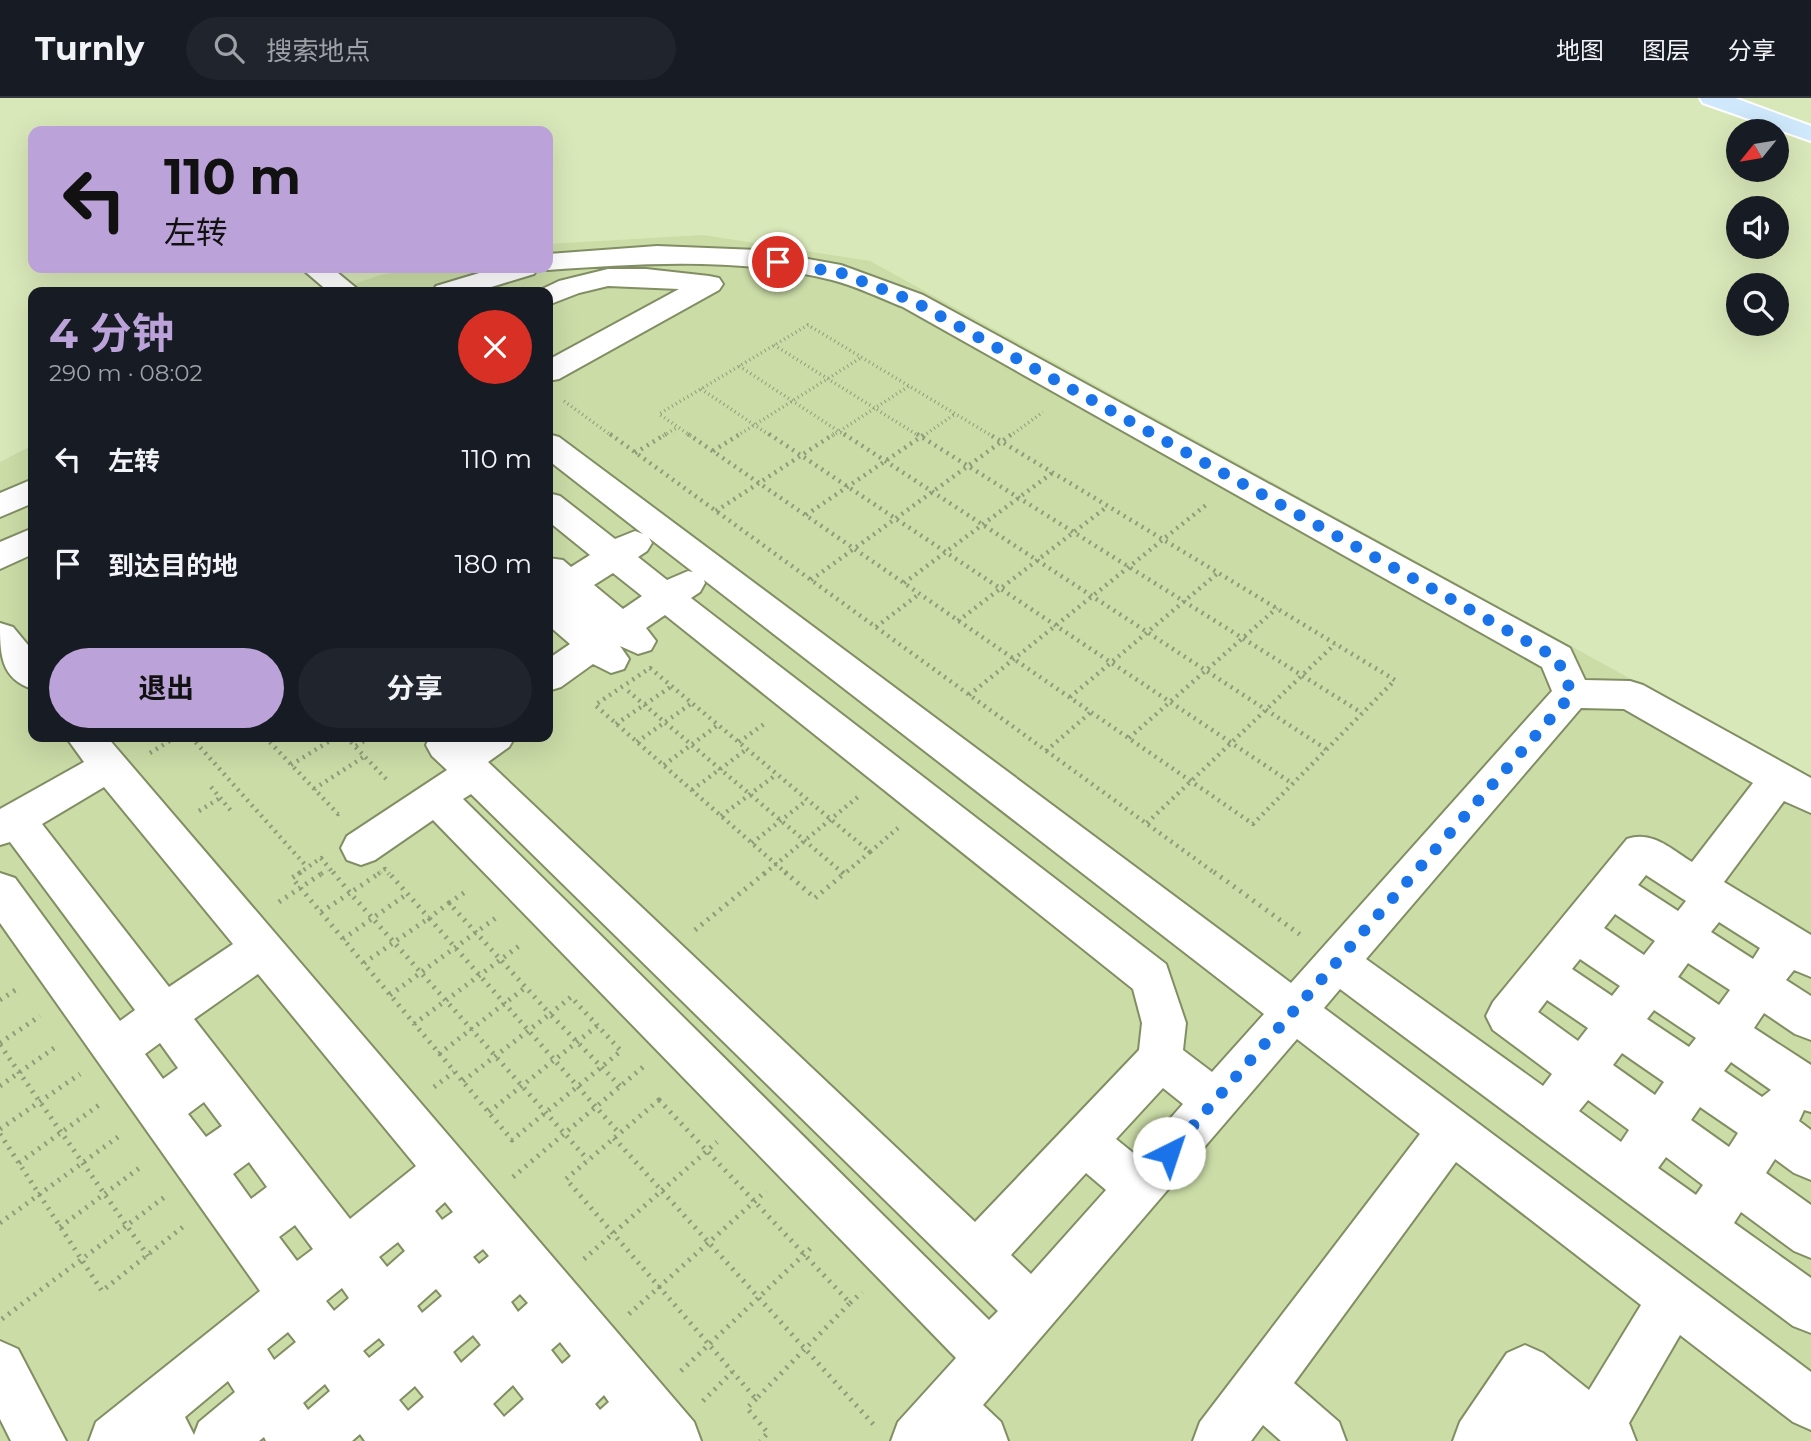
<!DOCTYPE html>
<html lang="zh">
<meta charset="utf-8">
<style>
:root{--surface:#171b24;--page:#20242c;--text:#f1f3f6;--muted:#9ea1a6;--line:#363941;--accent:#bba3da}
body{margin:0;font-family:Montserrat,"Noto Sans SC",sans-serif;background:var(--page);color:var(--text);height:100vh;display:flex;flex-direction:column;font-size:26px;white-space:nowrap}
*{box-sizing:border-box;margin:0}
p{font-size:23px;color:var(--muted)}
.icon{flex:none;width:38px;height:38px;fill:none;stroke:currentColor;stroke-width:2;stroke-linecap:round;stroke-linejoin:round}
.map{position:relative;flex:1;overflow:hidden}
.details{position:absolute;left:28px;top:189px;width:525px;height:455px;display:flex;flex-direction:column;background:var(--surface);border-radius:14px;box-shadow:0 7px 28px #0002}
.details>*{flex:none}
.hud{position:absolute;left:28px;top:28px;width:525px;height:147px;border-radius:14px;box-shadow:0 7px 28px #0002;background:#bba3da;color:#111;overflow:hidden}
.needle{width:46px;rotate:240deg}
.fabs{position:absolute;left:1726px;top:21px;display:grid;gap:14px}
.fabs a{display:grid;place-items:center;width:63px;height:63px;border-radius:50%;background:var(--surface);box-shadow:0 7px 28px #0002;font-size:35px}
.pin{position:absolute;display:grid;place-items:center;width:60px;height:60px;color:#fff;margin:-30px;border:4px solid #fff;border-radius:50%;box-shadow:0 2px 7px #0007}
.me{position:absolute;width:77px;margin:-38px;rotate:41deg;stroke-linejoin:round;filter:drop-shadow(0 0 5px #0008)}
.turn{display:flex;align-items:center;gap:24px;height:147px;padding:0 21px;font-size:32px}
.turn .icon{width:91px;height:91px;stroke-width:2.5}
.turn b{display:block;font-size:49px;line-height:60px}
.round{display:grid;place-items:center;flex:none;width:74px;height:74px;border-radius:37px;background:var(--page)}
.overview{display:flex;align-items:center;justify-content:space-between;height:119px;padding:0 21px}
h1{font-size:42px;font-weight:700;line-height:52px;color:var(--accent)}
.button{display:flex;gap:14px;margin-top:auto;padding:14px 21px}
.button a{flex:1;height:80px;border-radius:42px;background:var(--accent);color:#111;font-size:28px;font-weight:700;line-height:80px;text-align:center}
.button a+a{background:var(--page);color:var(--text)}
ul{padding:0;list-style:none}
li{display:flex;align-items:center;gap:21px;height:105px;padding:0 21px}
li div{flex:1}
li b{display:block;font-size:26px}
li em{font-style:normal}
header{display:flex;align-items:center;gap:42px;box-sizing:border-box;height:98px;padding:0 35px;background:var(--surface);border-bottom:2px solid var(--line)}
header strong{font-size:33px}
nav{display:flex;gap:38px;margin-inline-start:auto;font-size:24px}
.search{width:490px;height:63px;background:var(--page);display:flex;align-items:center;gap:18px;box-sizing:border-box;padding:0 24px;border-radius:38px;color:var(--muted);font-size:26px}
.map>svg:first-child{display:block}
.built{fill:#cbdca7}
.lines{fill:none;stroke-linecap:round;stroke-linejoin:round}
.minor-casing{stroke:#818e63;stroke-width:4}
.primary-casing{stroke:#fff;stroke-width:4}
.path-far2{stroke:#909c78;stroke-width:3.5;stroke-dasharray:1 3.5;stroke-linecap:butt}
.path-far1{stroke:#909c78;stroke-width:4.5;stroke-dasharray:2 5;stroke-linecap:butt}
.path{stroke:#909c78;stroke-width:5;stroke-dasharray:2 6;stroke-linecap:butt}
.minor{fill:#fff;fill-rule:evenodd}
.primary{fill:#cfe8fb;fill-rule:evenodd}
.route{stroke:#1a73e8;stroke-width:12;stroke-dasharray:0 21.6}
</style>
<header>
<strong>Turnly</strong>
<div class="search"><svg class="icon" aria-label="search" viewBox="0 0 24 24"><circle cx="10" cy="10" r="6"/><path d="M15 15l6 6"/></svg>搜索地点</div>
<nav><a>地图</a><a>图层</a><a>分享</a></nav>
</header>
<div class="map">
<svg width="1811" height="1343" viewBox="0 0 1811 1343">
<rect width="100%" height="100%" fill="#d9e8b9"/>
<!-- built -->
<path class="built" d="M703 137 870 163 1811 680V1343H0V364L33 347V639H548V194H331L380 177 420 170H548V146Z"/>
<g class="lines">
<!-- minor casing -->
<g class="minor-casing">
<path id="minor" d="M657 148 758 152 841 167 923 197 1570 550 1585 582 1630 583 1643 587 1811 680V715L1784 703 1724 784 1811 837V879L1794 872 1786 882 1811 898V942L1795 936 1764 915 1754 930 1811 967V1014L1804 1012 1799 1023 1811 1032V1082L1794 1075 1775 1061 1766 1075 1811 1107V1160L1794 1153 1741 1114 1734 1125 1811 1180V1235L1793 1228 1340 891 1324 910 1811 1274V1332L1793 1324 1680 1237 1629 1325 1636 1343H1453L1460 1324 1507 1255 1525 1247 1543 1255 1589 1292 1641 1207 1456 1064 1294 1285 1339 1324 1346 1343H1281L1263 1327 1251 1343H1193L1200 1324 1420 1036 1297 941 983 1307 1001 1324 1008 1343H891L898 1324 956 1260 433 722 375 762 361 767 347 762 341 750 347 738 447 672 432 658 426 647 430 639H515L509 649 488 664 975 1124 1139 952 1142 925 1133 891 665 517 646 530 656 543 651 552 638 556 620 548 629 561 624 571 611 575 593 566 561 589 548 593V561L570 546 548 527V460L563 462 571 469 590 457 548 423V395L560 398 615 441 635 433 643 436 548 362V336L559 339 1291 885 1552 593 1542 569 903 209C880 200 856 188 832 182 739 159 643 165 548 172L538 170H548V156ZM649 440 693 474 688 473 667 482 638 459 647 453 652 445ZM613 475 642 498 623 511 594 487ZM704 482 1264 916 1212 974 1183 952 1186 925 1166 866 691 500 700 494 705 485ZM1581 610 1624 611 1753 685 1692 764C1671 751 1652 732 1627 741L1493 904 1486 918 1493 932 1552 976 1543 988 1366 861ZM471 696 998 1213 989 1222 463 701ZM1646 777 1686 803 1678 813 1638 787ZM1615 816 1655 843 1644 857 1604 830ZM1719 824 1760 850 1753 861 1711 834ZM1580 861 1620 888 1612 898 1572 871ZM1688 865 1730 892 1719 907 1678 879ZM1547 902 1588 930 1578 943 1538 914ZM1654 912 1696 940 1689 949 1647 921ZM1622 955 1664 984 1655 997 1613 967ZM1731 964 1771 992 1762 999 1724 973ZM1163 990 1183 1006 1137 1058 1116 1041ZM1588 1002 1629 1032 1621 1044 1579 1013ZM1700 1009 1738 1035 1729 1049 1691 1022ZM1666 1059 1703 1087 1696 1097 1658 1070ZM1086 1075 1106 1092 1031 1176 1011 1157Z
M301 170H332L361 194H329Z
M496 170H538L534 176 475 194H432L436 188Z
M608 171H646L709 178 719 180 723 186 719 192 559 281 548 283V262L679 191 608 188 579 195 548 207V194H536L559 183Z
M33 381V405L0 419V395Z
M33 430V456L0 471V444Z
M0 525 13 529 33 553V591C0 581 0 555 0 525Z
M66 639H107L694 1324 701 1343H365L360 1336 352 1343H266L264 1339 259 1343H89L96 1324 260 1193 0 825V775L15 780 120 923 135 912 10 744 0 747V711L84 664ZM104 689 233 846 169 889 42 726ZM258 876 416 1068 350 1121 194 921ZM160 945 178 970 163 981 145 956ZM204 1004 222 1028 206 1039 188 1016ZM249 1064 267 1089 251 1101 233 1076ZM445 1104 453 1114 442 1122 435 1113ZM295 1127 313 1151 297 1163 279 1139ZM398 1144 405 1153 387 1169 379 1159ZM483 1151 489 1158 479 1166 473 1159ZM342 1190 349 1200 334 1213 326 1203ZM436 1191 442 1198 422 1215 417 1208ZM520 1196 528 1205 518 1214 511 1204ZM288 1234 296 1244 274 1262 267 1251ZM473 1237 481 1247 461 1265 453 1254ZM379 1240 385 1247 369 1260 363 1253ZM560 1244 571 1258 562 1266 551 1252ZM228 1283 235 1294 199 1324 194 1337 185 1319ZM325 1286 330 1293 308 1312 303 1305ZM513 1287 524 1301 504 1319 493 1306ZM415 1288 424 1299 408 1313 399 1302ZM604 1297 609 1304 600 1312 595 1306Z
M0 1243 18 1251 66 1343H11L0 1321Z"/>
</g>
<!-- primary casing -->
<g class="primary-casing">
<path id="primary" d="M1700 0H1735L1811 28V43L1703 5Z"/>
</g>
<!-- path-far2 -->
<path class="path-far2" d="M774 247 919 338
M739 268 846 338
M701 291 771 338
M564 303 612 338
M663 338 678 329
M691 338 659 316 808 227 992 338
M737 338 862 259
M832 338 909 288
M923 338 955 316
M1010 338 1043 314"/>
<!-- path-far1 -->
<path class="path-far1" d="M610 336 1216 776
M688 336 1253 726 1395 582 989 336
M769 336 1293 686
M844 336 1326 651
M917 336 1362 615
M713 353 740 336
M635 355 666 336
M716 413 834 336
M806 417 925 336
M811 482 1012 336
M904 485 1052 375
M958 523 1108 408
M876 529 919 496
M628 593 844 776
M969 597 1206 407
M1070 599 1218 475
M616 626 672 588
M191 639 307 769
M265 639 338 716 340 715
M346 639 388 683
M1129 640 1277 510
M637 644 692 605
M739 644 764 626
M356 648 371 639
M1046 653 1091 614
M150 655 176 639
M291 667 336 639
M664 667 718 627
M211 689 232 714
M314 691 365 658
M692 692 747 651
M199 713 220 700
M721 718 777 676
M1147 725 1335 546
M752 745 807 702
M870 754 898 730
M298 776 321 760 334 776
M321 776 327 772
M378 776 385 771 389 776
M764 776 859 698
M787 776 595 607 650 570 870 754 844 776"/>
<!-- path -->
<path class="path" d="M301 774 292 780 512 1042 621 953 571 899 550 916 449 805 429 820 388 774
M333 774 350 795 381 774
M785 774 815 800 846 774
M842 774 844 776
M1214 774 1302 838
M279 804 324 774
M449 805 468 792
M321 814 350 795 588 1062
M695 832 766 774
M343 841 407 796
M364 865 429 820 619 1035
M390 897 497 819
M0 902 17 891
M414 926 523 845
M0 945 40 918
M0 947 148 1158
M439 956 526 889
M463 983 550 916 621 989
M0 988 57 948
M434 989 454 974
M659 1002 850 1205 756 1301 566 1081Z
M489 1014 597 928
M0 1031 80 976
M0 1036 102 1193 184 1128
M614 1040 874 1327
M19 1065 99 1007
M513 1079 643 969
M0 1125 122 1036
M60 1129 142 1068
M584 1161 717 1044
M850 1205 862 1194
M629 1216 766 1093
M2 1221 166 1098
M681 1273 814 1147
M756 1301 747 1310 768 1335 760 1343
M703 1303 732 1274"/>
<!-- minor -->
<use href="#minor" class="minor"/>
<!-- primary -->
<use href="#primary" class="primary"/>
</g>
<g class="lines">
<!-- route -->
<path class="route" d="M778 164 841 175 913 203 1557 560 1572 596 1169 1055"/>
</g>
</svg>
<div class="fabs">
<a><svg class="needle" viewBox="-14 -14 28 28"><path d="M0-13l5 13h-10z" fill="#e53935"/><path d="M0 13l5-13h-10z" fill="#9ea1a6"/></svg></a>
<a><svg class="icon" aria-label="sound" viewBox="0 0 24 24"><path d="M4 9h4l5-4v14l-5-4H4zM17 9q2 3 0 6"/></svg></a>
<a><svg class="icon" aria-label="search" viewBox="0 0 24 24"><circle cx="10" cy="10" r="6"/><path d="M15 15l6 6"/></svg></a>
</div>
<div class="pin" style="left:778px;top:164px;background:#d93025"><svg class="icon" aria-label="arrive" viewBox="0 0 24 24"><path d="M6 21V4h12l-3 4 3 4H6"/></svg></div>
<svg class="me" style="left:1169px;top:1055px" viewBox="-20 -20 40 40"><circle r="19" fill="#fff"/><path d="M0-13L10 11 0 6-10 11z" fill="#1a73e8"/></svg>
<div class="hud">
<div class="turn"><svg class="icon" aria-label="left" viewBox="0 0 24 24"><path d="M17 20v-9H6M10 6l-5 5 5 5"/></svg><div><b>110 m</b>左转</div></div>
</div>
<section class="details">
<div class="overview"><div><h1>4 分钟</h1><p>290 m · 08:02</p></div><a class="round" style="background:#d93025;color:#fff"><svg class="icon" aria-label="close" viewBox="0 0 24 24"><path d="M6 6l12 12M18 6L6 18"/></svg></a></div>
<ul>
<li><svg class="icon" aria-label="left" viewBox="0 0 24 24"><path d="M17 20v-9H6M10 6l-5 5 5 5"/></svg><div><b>左转</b></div><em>110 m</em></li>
<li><svg class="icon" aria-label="arrive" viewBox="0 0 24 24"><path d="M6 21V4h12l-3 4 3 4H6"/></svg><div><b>到达目的地</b></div><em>180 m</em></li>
</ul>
<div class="button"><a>退出</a><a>分享</a></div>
</section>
</div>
